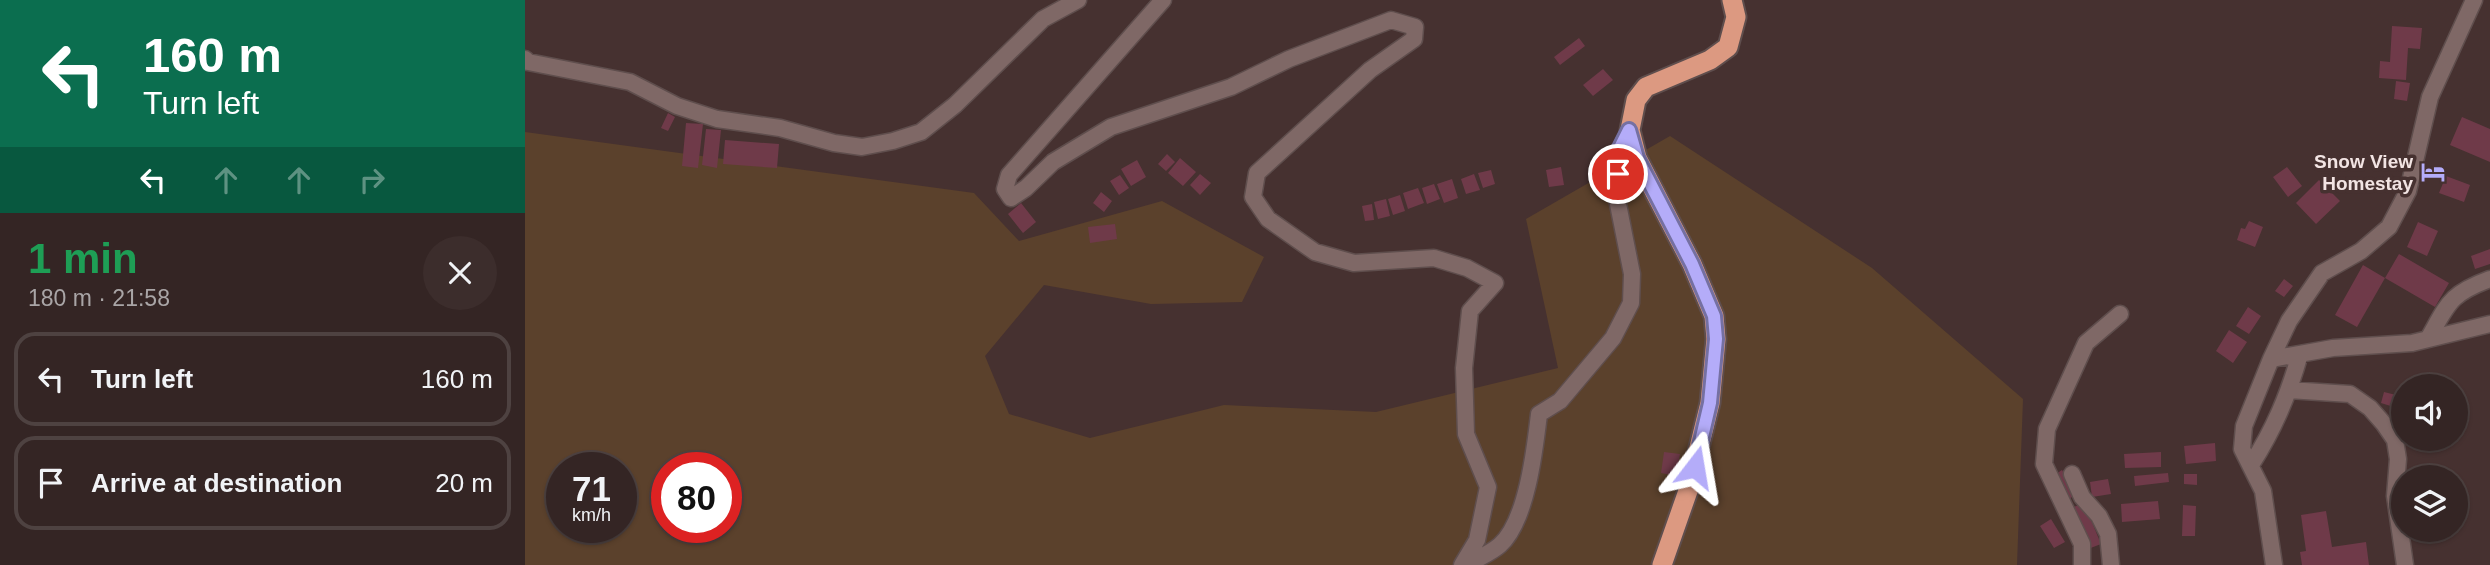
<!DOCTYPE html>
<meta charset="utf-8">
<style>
:root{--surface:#342524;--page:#3c2d2c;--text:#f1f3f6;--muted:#a9a5a6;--line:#4e4241}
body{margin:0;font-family:Helvetica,sans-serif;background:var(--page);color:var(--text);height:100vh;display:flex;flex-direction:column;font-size:26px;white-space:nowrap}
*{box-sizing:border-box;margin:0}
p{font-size:23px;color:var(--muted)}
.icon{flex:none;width:38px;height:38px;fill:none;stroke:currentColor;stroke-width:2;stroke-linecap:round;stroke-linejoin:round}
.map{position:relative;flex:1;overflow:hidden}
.panel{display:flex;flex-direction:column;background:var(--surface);width:525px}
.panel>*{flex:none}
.banner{background:#0b6e4f;color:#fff;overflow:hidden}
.controls{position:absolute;left:1866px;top:374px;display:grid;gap:14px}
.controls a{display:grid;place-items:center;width:77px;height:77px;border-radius:50%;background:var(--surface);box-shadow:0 2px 5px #0004,0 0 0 2px var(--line);font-size:35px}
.speed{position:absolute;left:21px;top:452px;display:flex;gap:14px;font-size:35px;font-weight:700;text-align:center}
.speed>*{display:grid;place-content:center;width:91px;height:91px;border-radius:50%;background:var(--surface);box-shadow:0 2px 5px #0004,0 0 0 2px var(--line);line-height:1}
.speed small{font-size:18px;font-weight:400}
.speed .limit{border:10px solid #d22;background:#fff;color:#111}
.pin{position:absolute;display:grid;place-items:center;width:60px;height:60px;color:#fff;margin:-30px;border:4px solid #fff;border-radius:50%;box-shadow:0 2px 7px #0007}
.me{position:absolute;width:77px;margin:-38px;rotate:14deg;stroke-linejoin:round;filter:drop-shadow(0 0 5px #0008)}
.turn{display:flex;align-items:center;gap:24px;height:147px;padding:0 28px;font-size:32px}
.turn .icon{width:91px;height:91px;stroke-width:2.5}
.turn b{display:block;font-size:49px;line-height:60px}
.lanes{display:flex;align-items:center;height:66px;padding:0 28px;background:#0003;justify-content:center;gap:35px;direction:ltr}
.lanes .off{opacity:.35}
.round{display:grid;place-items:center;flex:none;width:74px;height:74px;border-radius:37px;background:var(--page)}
.headline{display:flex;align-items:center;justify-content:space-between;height:119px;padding:0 28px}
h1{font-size:42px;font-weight:600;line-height:52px;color:#1e9e55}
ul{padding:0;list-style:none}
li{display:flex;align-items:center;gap:21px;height:94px;margin:0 14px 10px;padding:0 14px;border:4px solid var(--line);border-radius:21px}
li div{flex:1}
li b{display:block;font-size:26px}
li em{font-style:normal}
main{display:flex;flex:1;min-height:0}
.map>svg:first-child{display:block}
.green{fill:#5b412c;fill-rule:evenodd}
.building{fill:#6f3a49}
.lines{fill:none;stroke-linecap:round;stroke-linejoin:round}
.minor-casing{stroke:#5f4e4d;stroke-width:19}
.trunk-casing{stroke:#5f4e4d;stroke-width:23}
.minor{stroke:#7f6866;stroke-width:16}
.trunk{stroke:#dc9981;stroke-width:19}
.route-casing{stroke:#7570a2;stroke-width:18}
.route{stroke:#b4acf9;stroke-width:12}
.labels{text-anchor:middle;stroke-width:7;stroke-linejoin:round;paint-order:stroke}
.poi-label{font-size:19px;font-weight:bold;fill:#f2e4e3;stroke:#463130;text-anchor:end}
</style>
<main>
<section class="panel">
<div class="banner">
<div class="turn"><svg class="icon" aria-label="left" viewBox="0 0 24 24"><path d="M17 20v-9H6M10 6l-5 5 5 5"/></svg><div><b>160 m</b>Turn left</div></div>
<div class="lanes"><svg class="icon" aria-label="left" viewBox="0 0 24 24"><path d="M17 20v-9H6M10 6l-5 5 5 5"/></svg><svg class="icon off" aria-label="ahead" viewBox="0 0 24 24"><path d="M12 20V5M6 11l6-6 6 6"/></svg><svg class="icon off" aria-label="ahead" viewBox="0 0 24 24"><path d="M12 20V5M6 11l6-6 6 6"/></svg><svg class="icon off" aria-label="right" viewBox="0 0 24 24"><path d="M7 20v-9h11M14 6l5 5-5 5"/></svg></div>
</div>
<div class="headline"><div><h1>1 min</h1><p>180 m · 21:58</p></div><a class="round"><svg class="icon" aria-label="close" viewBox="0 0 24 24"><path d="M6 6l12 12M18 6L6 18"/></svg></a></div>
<ul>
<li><svg class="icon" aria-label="left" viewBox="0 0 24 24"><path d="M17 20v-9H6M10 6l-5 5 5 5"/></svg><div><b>Turn left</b></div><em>160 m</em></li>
<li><svg class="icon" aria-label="arrive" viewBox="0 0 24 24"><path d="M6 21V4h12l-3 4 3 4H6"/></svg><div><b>Arrive at destination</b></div><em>20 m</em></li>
</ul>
</section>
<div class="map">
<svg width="1965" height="565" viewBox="0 0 1965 565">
<rect width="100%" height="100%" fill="#463130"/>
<!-- green -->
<path class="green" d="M0 132 449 193 494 241 637 201 739 257 717 302 626 304 519 285 460 356 484 414 565 438 699 405 851 412 1033 368 1001 219 1145 136 1347 268 1498 399 1492 565H0ZM37 467H96V527H37ZM142 467H201V527H142Z"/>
<!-- building -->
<path class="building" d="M1867 26 1897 28 1895 49 1883 48 1881 80 1854 78 1855 61 1865 62Z
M1054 38 1060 46 1035 65 1029 57Z
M1078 69 1088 80 1068 96 1058 85Z
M1871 81 1885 83 1882 101 1869 99Z
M143 113 150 117 143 131 136 128Z
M1937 117 1965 129V162L1925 145Z
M161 123 178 124 173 168 157 166Z
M181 129 196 130 192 168 177 165Z
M200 140 254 144 252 168 198 164Z
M642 154 650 162 641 171 633 164Z
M655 158 671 172 658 186 643 173Z
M612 160 621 177 606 186 596 169Z
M1036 167 1039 185 1024 187 1021 170Z
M1762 167 1777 186 1763 197 1748 177Z
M966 170 970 184 958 188 953 173Z
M675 174 686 183 675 195 665 185Z
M949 174 955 190 941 194 936 179Z
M595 175 604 188 594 195 585 181Z
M1921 176 1945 185 1939 202 1914 193Z
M927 179 933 198 919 203 912 184Z
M1794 180 1815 201 1791 224 1771 203Z
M909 184 915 199 902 204 897 188Z
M893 188 899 203 883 209 878 193Z
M576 192 587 201 579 212 568 203Z
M875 195 880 211 868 215 863 199Z
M861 199 865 216 853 219 849 202Z
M496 203 511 222 498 233 483 214Z
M847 204 849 220 840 221 837 206Z
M1724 221 1738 227 1730 247 1712 240 1716 228 1720 229Z
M1893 222 1913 231 1902 256 1882 247Z
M590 224 592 239 565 243 563 227Z
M1965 249V264L1950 269 1946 256Z
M1874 254 1924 283 1910 307 1860 278Z
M1838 265 1860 278 1832 327 1810 315Z
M1759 279 1768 286 1759 297 1750 291Z
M1723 307 1736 316 1724 334 1711 326Z
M1704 330 1722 342 1708 363 1691 351Z
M1859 392 1875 396 1872 408 1856 403Z
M1690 443 1691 461 1661 464 1659 446Z
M1139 452 1155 454 1151 476 1136 473Z
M1636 452V467L1600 468 1599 454Z
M1537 470 1551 494 1543 500 1528 476Z
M1643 473 1644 482 1610 486 1609 476Z
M1659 474H1672V485L1659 484Z
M1583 479 1586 494 1567 497 1565 482Z
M1633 501 1635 519 1597 522 1596 504Z
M1559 503 1576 544 1563 549 1546 508Z
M1658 505 1671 506 1670 536H1657Z
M1801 511 1807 547 1841 542 1844 565H1777L1775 552 1781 551 1776 515Z
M1526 519 1540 542 1529 548 1515 526Z"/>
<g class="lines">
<!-- minor casing -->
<g class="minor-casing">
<path id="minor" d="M638 0 484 175 480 189 486 198 501 188 528 162 586 127 706 87 764 59 866 20 890 27 889 39 845 70 732 173 728 197 743 219 790 252 829 263 909 258 942 268 970 283 945 311 939 368 941 434 963 487 952 540 937 565
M0 59 3 62 105 82 152 106 192 119 255 128 309 143 337 147 368 141 396 132 430 105 518 19 553 0
M1903 339C1923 304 1924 294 1965 279
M1746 359 1764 321 1797 273 1836 251 1864 227 1883 191 1905 97 1949 0
M1764 390 1825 394 1845 408 1859 424 1870 440 1873 459 1870 496 1880 565
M1726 465C1749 429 1763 396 1775 354
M1547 474 1557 497 1574 516 1583 534 1586 565
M941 565C952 559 966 553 975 545 1002 521 1010 448 1014 414L1035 401 1088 338 1106 303 1107 274 1091 194 1092 156 1105 130
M1557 565V544L1519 464 1522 429 1561 343 1595 314
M1749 565 1738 491 1717 449 1719 426 1746 359 1808 348 1887 343 1965 324"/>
</g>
<!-- trunk casing -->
<g class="trunk-casing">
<path id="trunk" d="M1137 565 1164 488 1185 403 1191 339 1189 316 1167 264 1112 158 1105 130 1111 100 1121 87 1185 60 1203 47 1211 17 1207 0"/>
</g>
<!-- minor -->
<use href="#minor" class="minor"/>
<!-- trunk -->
<use href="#trunk" class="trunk"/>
</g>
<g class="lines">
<!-- route casing -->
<g class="route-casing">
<path id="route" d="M1093 174 1091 156 1104 130 1112 158 1167 264 1189 316 1191 339 1185 403 1170 467"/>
</g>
<!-- route -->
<use href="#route" class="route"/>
</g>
<!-- icons -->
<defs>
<g id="hotel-bare" transform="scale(1.89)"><path d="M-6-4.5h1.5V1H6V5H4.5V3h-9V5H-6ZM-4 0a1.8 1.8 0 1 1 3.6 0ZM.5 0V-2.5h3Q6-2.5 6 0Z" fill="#b4acf9" stroke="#463130" stroke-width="2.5" paint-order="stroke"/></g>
</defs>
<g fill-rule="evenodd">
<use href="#hotel-bare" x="1908" y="172"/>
</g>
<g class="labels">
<!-- poi labels -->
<g class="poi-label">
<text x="1888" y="168">Snow View<tspan x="1888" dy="22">Homestay</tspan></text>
</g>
</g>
</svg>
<div class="controls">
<a><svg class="icon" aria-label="sound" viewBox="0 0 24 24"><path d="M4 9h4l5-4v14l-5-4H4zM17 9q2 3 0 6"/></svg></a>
<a><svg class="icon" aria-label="layers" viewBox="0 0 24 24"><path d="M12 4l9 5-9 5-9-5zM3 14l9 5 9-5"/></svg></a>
</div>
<div class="speed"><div>71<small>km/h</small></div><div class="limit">80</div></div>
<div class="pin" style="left:1093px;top:174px;background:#d93025"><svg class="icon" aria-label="arrive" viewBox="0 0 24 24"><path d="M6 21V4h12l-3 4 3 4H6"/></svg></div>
<svg class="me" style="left:1170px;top:467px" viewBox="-20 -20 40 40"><path d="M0-17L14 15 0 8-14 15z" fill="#b4acf9" stroke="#fff" stroke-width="4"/></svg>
</div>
</main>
